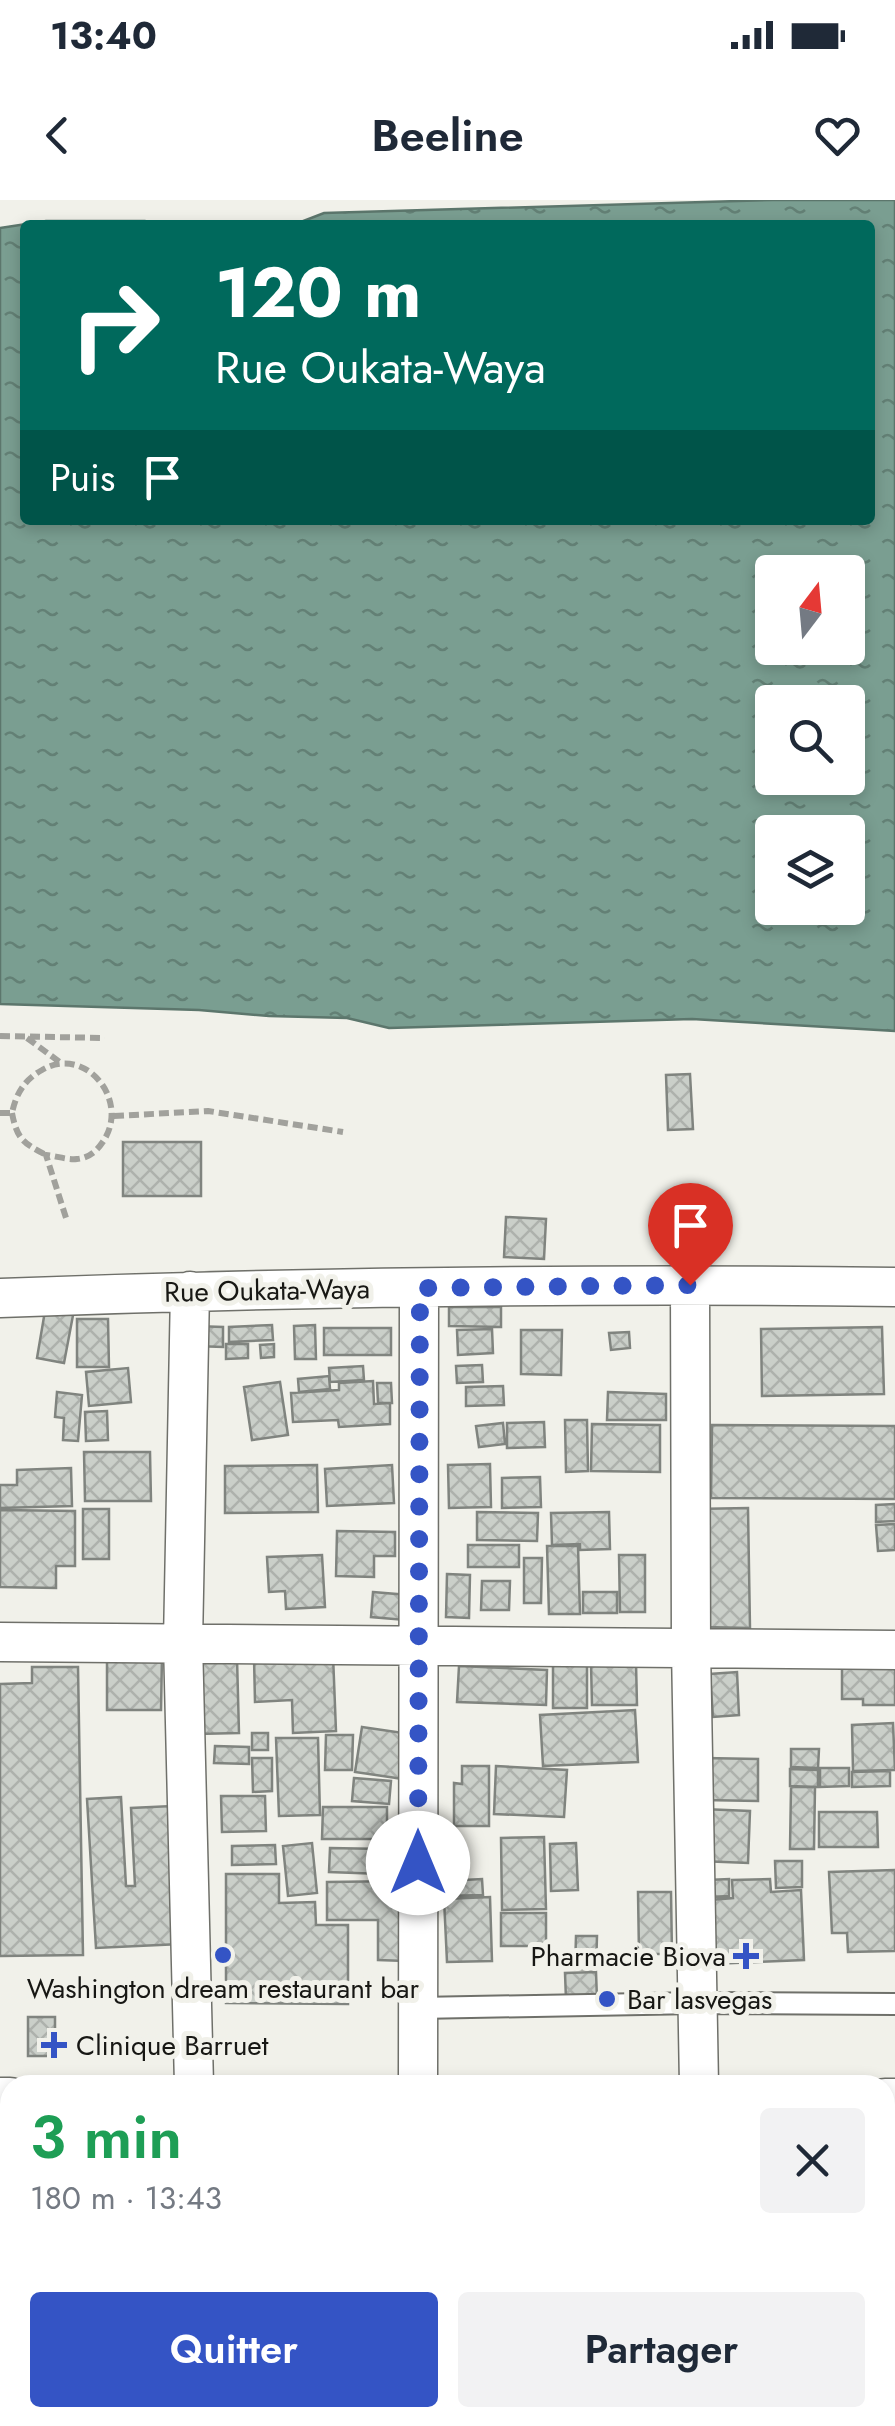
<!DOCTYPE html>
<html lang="fr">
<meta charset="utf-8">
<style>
:root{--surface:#fff;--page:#f2f2f3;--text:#1f2937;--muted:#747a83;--accent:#3454c5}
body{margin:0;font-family:Jost,sans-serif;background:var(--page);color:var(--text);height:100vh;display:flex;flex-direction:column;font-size:38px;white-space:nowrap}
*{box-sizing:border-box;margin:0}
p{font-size:32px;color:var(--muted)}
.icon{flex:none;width:55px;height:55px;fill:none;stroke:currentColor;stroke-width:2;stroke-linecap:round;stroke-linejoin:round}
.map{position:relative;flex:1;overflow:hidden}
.side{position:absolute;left:0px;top:1875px;width:895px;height:352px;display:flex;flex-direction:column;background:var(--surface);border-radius:30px 30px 0 0;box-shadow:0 5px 15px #0003}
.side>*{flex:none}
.hud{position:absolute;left:20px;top:20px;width:855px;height:305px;border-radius:10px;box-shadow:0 5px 15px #0003;background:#00695c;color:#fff;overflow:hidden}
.needle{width:65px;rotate:16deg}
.buttons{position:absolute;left:755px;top:355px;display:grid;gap:20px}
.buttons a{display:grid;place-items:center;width:110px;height:110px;border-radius:10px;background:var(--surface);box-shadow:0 5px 15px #0003;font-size:50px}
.pin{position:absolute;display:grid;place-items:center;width:85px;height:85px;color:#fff;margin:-102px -42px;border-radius:50% 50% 50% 0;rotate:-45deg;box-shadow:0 0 10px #0007}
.pin .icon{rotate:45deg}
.me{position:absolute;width:110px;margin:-55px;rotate:0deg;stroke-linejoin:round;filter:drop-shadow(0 0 8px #0008)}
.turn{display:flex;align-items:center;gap:35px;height:210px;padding:0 30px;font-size:45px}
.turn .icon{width:130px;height:130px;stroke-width:2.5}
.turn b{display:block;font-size:70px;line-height:85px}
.then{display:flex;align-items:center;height:95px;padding:0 30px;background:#0003;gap:20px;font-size:38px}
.round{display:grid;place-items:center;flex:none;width:105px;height:105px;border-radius:10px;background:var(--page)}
.headline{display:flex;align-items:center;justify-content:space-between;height:170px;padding:0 30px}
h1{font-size:60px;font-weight:600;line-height:75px;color:#1e9e55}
.action{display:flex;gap:20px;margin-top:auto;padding:20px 30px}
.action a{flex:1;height:115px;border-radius:10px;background:var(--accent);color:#fff;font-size:40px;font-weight:600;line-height:115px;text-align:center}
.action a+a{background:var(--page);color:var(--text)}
.status{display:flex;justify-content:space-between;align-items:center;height:70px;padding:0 50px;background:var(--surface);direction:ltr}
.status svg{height:28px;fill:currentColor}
header{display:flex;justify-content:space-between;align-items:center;height:130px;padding:0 30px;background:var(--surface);font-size:45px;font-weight:600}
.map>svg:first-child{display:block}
.water{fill:url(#water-ripples);stroke:#5c766c;stroke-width:2.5;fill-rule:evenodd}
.building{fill:url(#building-cross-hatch);stroke:#80847f;stroke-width:2.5}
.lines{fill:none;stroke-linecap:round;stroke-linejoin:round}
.service-casing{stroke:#6f706a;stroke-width:24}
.minor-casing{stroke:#6f706a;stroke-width:41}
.tertiary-casing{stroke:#6f706a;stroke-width:51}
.path{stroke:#a1a19c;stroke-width:6;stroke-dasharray:10 5;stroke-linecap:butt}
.service{stroke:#fff;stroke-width:20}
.minor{stroke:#fff;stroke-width:38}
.tertiary{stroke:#fff;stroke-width:48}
.route{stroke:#3454c5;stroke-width:18;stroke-dasharray:0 32.4}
.poi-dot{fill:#3454c5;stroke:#f1f1ea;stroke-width:4}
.labels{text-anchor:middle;stroke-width:10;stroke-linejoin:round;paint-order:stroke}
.street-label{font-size:28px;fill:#171714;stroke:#f1f1ea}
.poi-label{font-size:28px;fill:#171714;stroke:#f1f1ea;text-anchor:start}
</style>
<div class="status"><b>13:40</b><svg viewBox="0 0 49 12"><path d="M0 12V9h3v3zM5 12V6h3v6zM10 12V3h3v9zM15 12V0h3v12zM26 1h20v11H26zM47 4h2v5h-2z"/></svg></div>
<header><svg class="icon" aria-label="back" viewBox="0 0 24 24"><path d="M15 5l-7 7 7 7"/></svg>Beeline<svg class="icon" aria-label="heart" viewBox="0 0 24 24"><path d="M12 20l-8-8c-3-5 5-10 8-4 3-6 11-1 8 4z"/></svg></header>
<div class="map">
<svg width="895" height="2226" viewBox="0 0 895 2226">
<defs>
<pattern id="water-ripples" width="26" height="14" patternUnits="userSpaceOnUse" patternTransform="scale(2.5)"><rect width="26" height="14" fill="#7a9e91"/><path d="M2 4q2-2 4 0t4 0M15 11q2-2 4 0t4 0" fill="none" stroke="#638075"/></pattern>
<pattern id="building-cross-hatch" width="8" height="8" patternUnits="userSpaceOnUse" patternTransform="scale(2.5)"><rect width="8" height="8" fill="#cacfc9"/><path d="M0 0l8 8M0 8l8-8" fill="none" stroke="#adb1ac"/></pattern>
</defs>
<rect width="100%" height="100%" fill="#f1f1ea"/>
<!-- water -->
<path class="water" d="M773 0H895V831L692 819 389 828 347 818 269 816 199 810 0 804V28L46 21H145L157 25H25V320H870V25H293L324 13ZM772 372H848V448H772ZM772 502H848V578H772ZM772 632H848V708H772Z"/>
<!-- building -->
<path class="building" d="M690 874 693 929 668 930 666 875Z
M123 942H201V996H123Z
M506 1017 546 1019 544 1059 504 1057Z
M46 1105 74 1110 64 1163 37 1158Z
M449 1107H501V1127L449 1126Z
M77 1119H108L109 1167H77Z
M272 1125 273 1140 229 1142V1127Z
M315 1125 316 1159H295L294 1126Z
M194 1126 223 1127V1147L194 1146Z
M882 1127 884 1194 762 1196 761 1129Z
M324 1128H391V1155H324Z
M492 1129 493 1153 458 1155 457 1130Z
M521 1130H562L561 1175 521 1174Z
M629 1132 630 1148 611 1150 609 1133Z
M226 1144H248V1158L226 1159Z
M274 1144V1157L261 1158 260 1145Z
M482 1165 483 1182 457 1183 456 1166Z
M363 1166 364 1180 330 1182 329 1168Z
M128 1168 131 1202 89 1206 86 1172Z
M329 1176 330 1189 299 1192 298 1179Z
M373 1181 374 1204 390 1203V1224L339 1227 338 1220 293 1222 291 1193 339 1190V1183Z
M280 1182 288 1235 252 1240 244 1187Z
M377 1183H391L392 1203H378Z
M503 1186 504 1205 466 1206V1187Z
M57 1192 82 1195 78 1241 63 1240 64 1218 55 1217Z
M608 1192 666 1194V1220H607Z
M107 1211 108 1240 86 1241 85 1212Z
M565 1220H587L588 1271 566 1272Z
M544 1222 545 1247 507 1248V1223Z
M503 1223 505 1244 479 1247 476 1226Z
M592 1224 660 1225V1272L591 1271Z
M712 1225 895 1226V1299L711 1298Z
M84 1252H150L151 1301H85Z
M490 1264 491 1307 449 1308 448 1265Z
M317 1265 318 1312 225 1313V1266Z
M392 1265 394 1303 327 1306 325 1269Z
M71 1268 72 1306 0 1308V1285H17V1270Z
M540 1277 541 1307 502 1308V1278Z
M895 1304V1321L876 1322V1305Z
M748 1308 750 1428 703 1427 694 1309Z
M83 1309H109V1359H83Z
M0 1310 75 1311V1366H56V1388L0 1387Z
M477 1312 538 1313 537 1341 477 1340Z
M609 1312 610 1349 580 1350V1344L552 1345 551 1313Z
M895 1324V1350L878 1351 876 1325Z
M337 1331 395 1332V1356H374V1377L336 1376Z
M468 1345H519V1367H468Z
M547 1346H578L580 1414H549Z
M322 1355 325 1407 286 1409 285 1391 269 1392 267 1357Z
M619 1355H645V1412H620Z
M524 1358H542L541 1403H524Z
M447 1374 470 1375 469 1418 446 1417Z
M482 1381H510L509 1410H481Z
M373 1392 408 1395 405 1420 371 1417Z
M583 1392H617V1413H583Z
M333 1455 336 1531 293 1533 292 1500 255 1502 254 1458Z
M107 1456 162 1457 161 1510H107Z
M237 1458 239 1533 196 1534 195 1459Z
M636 1463 637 1505H592L591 1464Z
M553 1464H587V1508H553Z
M842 1465H895V1505H863V1499H842Z
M459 1466 547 1470 546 1505 457 1502Z
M32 1467H78L83 1755 0 1756V1484L32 1483Z
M737 1472 739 1515 713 1517 710 1474Z
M635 1510 638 1562 543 1566 540 1515Z
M893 1523 895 1570 853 1571 852 1525Z
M362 1527 410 1534 403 1579 355 1572Z
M252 1533H268V1550H252Z
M326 1535H353L352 1570H325Z
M276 1538H318L320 1615 279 1616Z
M215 1546 249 1547V1564L214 1563Z
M791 1549H819L818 1568 791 1567Z
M252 1558H272V1591L253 1592Z
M704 1558 758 1559V1601L703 1600Z
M462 1566H489V1626H454V1583L462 1584Z
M496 1566 567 1570 564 1617 494 1614Z
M820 1568H849V1586L820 1587Z
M790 1569 818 1570V1587L790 1586Z
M890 1571V1586L852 1587V1572Z
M354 1578 391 1581 389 1604 352 1601Z
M791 1587H815L814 1649H790Z
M221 1596H265L266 1631 222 1632Z
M121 1597 126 1686H135L131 1608 172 1606 180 1744 96 1748 87 1599Z
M323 1607H387V1639H322Z
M702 1609 750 1611 748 1663 700 1661Z
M819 1612H877L878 1647H819Z
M544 1637 546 1709 502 1710 501 1638Z
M312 1643 317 1693 288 1696 283 1646Z
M576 1643 578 1690 551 1691 550 1644Z
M275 1645 276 1664 232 1665V1646Z
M330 1648 383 1649 382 1674 329 1672Z
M775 1661H802V1687L776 1688Z
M895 1670V1751L848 1752 847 1733H832L829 1672Z
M226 1674H279V1703L315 1702 316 1725H348V1804L226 1803Z
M482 1679 483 1695 445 1696 444 1681Z
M729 1679V1696L709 1697 708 1680Z
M770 1679 771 1692 801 1690 804 1760 712 1764 710 1700 733 1698 732 1680Z
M405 1681V1761L378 1760V1720H327V1682Z
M638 1692H671L672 1754H639Z
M490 1697 492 1761 447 1762 444 1699Z
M501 1713H546V1746H501Z
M576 1736H597L596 1770 575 1769Z
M596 1772 597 1799 566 1800 565 1773Z
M28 1817H55V1856H28Z
M10 2018V2055H0V2019Z
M0 2062H9L8 2116H0Z
M885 2103H895V2153H885Z
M0 2123H8L10 2183 0 2184Z"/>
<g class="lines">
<!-- service casing -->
<g class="service-casing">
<path id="service" d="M418 1808 697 1803 895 1804"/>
</g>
<!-- minor casing -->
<g class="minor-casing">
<path id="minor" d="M690 1085 691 1448 699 1885
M190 1091 183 1442 194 1885
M0 1098C298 1087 597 1083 895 1087
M0 1442 895 1450
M418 1885 419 1088
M0 2209H10
M885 2214H895
M142 2226V2218
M762 2226V2218"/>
</g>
<!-- tertiary casing -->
<g class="tertiary-casing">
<path id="tertiary" d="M0 1902H10
M885 1903H895"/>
</g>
<!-- path -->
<path class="path" d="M0 836 105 838
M27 838 61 863
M0 913H12C16 894 24 880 42 870 86 844 132 902 102 943 96 952 88 958 77 959 67 960 56 956 46 955L67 1021
M12 913C17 939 23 943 46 955
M114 916 208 911 343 932"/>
<!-- service -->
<use href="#service" class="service"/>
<!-- minor -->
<use href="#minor" class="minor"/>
<!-- tertiary -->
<use href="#tertiary" class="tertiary"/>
</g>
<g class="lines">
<!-- route -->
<path class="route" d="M418 1663 420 1088 690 1085"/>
</g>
<!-- markers -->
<g class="poi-dot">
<circle cx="223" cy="1755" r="10"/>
<path d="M741 1741h10v10h10v10h-10v10h-10v-10h-10v-10h10z"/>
<circle cx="607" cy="1799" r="10"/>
<path d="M49 1830h10v10h10v10h-10v10h-10v-10h-10v-10h10z"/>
</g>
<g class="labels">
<!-- street labels -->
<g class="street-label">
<text transform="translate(267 1090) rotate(-1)" y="10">Rue Oukata-Waya</text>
</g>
<!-- poi labels -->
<g class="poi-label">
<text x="726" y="1766" text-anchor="end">Pharmacie Biova</text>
<text x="223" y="1798" text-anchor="middle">Washington dream restaurant bar</text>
<text x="627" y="1809">Bar lasvegas</text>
<text x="76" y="1855">Clinique Barruet</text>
</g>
</g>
</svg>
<div class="buttons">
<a><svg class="needle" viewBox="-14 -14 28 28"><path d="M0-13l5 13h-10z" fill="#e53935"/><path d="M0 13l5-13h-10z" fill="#747a83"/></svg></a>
<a><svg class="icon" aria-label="search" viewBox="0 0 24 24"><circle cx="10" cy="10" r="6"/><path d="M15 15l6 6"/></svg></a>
<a><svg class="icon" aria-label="layers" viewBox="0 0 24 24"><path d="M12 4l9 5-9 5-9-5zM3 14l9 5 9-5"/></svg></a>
</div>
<div class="pin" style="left:690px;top:1085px;background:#d93025"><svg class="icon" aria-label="arrive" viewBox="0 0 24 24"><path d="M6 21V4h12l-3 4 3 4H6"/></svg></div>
<svg class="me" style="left:418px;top:1663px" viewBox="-20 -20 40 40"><circle r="19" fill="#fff"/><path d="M0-13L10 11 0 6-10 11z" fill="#3454c5"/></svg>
<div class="hud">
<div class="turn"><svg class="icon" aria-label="right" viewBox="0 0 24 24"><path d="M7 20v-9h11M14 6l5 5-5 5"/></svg><div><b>120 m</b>Rue Oukata-Waya</div></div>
<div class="then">Puis<svg class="icon" aria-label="arrive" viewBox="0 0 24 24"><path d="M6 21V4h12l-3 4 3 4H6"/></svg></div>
</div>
<section class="side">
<div class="headline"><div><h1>3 min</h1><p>180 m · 13:43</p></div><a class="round"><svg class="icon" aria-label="close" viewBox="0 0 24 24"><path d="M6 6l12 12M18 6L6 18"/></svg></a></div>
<div class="action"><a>Quitter</a><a>Partager</a></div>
</section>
</div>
